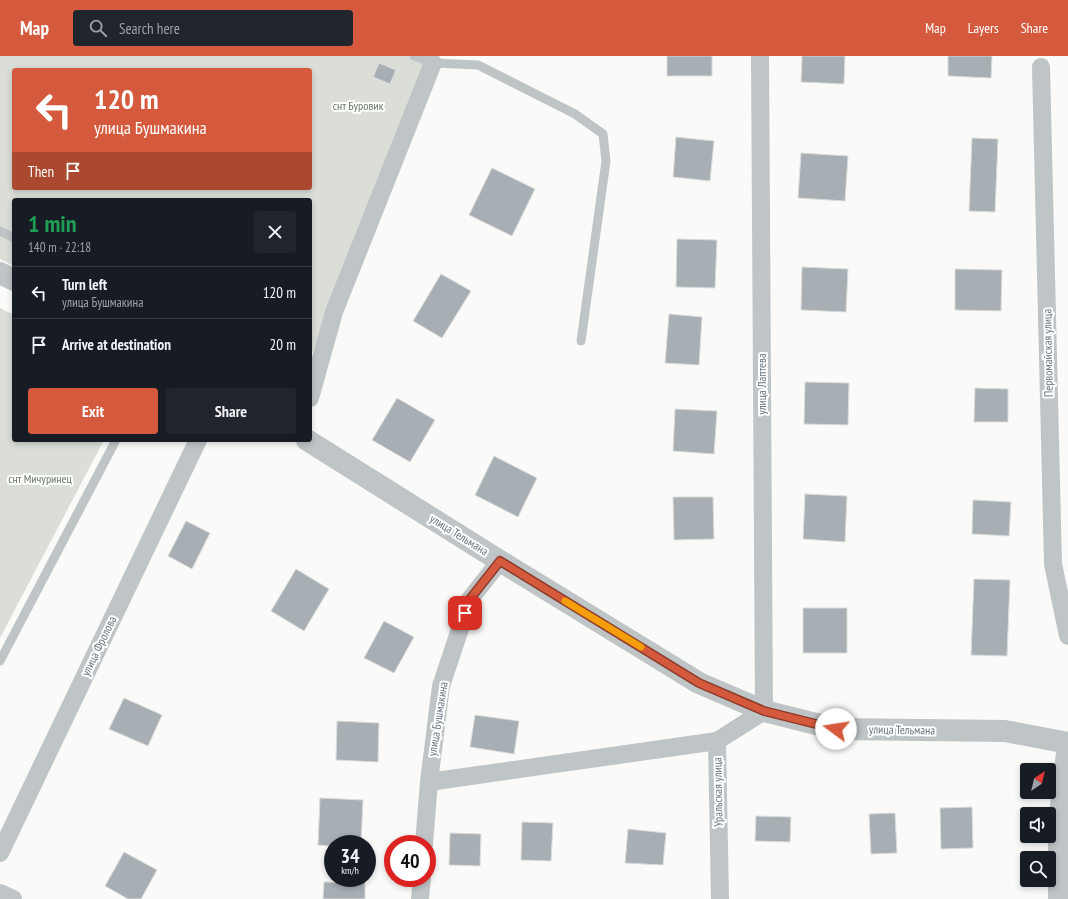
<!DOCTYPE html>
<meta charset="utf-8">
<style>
:root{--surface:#171b24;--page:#20242c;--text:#f1f3f6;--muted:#9ea1a6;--line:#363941;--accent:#d55a3d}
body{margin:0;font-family:"PT Sans Narrow",sans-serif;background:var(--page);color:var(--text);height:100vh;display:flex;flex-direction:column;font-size:15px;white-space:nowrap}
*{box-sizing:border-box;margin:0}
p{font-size:13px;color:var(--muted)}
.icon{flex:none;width:22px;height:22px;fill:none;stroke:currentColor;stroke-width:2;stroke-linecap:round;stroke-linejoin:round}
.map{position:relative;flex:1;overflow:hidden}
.drawer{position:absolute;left:12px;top:142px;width:300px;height:244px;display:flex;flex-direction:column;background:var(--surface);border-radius:4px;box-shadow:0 2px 6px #0003}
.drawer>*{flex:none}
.top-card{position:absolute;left:12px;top:12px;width:300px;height:122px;border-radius:4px;box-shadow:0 2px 6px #0003;background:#d55a3d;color:#fff;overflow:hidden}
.needle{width:26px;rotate:35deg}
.controls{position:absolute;left:1020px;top:707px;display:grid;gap:8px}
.controls a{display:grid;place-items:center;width:36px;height:36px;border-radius:4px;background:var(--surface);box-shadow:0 2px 6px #0003;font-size:20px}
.speed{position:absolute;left:324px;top:779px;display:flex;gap:8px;font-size:20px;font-weight:700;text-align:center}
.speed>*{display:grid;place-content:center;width:52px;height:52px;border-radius:50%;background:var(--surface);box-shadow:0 2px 6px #0003;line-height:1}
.speed small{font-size:10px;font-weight:400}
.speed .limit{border:6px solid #d22;background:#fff;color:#111}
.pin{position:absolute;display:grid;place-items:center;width:34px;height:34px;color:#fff;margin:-17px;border-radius:8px;box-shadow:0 2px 6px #0006}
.me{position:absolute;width:44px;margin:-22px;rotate:284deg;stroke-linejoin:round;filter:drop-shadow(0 0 3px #0008)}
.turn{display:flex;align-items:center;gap:14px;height:84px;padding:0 16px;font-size:18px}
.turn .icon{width:52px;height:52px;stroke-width:2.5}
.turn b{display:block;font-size:28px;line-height:34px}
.then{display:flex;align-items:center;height:38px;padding:0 16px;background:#0003;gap:8px;font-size:15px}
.round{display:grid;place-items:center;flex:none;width:42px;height:42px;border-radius:4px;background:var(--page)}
.overview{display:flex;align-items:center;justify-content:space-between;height:68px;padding:0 16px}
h1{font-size:24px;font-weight:700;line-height:30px;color:#1e9e55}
.action{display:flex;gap:8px;margin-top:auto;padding:8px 16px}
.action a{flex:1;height:46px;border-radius:4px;background:var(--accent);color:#fff;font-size:16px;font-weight:700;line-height:46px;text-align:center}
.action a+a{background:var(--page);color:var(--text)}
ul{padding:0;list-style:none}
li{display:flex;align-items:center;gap:12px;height:52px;padding:0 16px;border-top:1px solid var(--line)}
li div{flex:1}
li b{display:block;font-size:15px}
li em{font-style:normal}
header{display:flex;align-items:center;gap:24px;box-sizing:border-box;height:56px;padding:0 20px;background:var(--accent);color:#fff}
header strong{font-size:19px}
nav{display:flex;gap:22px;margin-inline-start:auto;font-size:14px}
.search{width:280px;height:36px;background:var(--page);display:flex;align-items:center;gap:10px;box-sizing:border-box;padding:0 14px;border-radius:4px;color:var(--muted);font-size:15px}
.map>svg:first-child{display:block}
.green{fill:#daded7;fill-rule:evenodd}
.building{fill:#a7afb4;stroke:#dcdcda}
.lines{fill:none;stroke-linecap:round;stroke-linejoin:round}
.service{stroke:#bfc4c7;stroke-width:9}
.minor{stroke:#bfc4c7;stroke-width:18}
.tertiary{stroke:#bfc4c7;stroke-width:22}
.route-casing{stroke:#8a3a28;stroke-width:10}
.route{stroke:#d55a3d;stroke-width:7}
.slow{stroke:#f59e0b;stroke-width:7}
.labels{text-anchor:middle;stroke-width:4;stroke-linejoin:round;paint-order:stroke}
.park-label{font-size:12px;fill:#6a7966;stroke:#fff}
.street-label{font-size:12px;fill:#677680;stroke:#fff}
</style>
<header>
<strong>Map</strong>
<div class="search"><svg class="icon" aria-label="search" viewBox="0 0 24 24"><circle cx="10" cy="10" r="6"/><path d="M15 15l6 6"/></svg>Search here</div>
<nav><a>Map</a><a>Layers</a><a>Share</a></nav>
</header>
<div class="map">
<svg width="1068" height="843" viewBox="0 0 1068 843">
<rect width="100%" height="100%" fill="#fafaf8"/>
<!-- green -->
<path class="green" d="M0 0H426L391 100 310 302V144H14V210L0 203ZM14 14H310V132H14Z
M0 252 14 259V384H104L0 582Z"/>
<!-- building -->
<path class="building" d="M667 0H712V20H667Z
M802 0H845L844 28 801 26Z
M948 0H992L991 22 948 20Z
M379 7 396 14 390 28 373 21Z
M676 81 714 85 710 125 673 121Z
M972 82 998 83 995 156 969 155Z
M801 97 848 100 845 145 798 142Z
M492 112 535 133 512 180 469 159Z
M677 183 717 184 715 232 676 231Z
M802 211 848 213 846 256 801 254Z
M955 213 1002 214 1001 255 955 254Z
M441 218 471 235 442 282 413 265Z
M669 258 702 261 699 309 665 307Z
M805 326 849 327 848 369 804 368Z
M975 332 1008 333V366H974Z
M397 342 435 364 410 406 372 384Z
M675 353 717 355 714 398 673 395Z
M494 400 537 422 518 461 475 439Z
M805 438 847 440 845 486 803 483Z
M673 441H713L714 483 674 484Z
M973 444 1011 446 1009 480 972 478Z
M186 465 210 477 192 513 168 500Z
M296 513 329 533 304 575 271 555Z
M974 523 1010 524 1007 600 971 599Z
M803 552H847V597H803Z
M384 565 414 581 394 617 364 602Z
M124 642 162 659 148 690 109 673Z
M475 659 519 665 514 698 470 691Z
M337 665 379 667 378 706 336 704Z
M320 742 363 744 361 788H333V790L318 789Z
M972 751 973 792 941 793 940 752Z
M895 757 897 797 871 798 869 758Z
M756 760 791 761 790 786 755 785Z
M522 766 553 767 551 805 521 804Z
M628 773 666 777 663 809 625 807Z
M450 777 481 778 480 810 449 809Z
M124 796 157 814 141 843H128L105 830Z
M324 826 365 827V843H323Z"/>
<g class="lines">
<!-- service -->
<path class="service" d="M414 0 433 7 478 9 575 58 603 78 606 105 581 285
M0 175 14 182
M0 605 116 384"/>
<!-- minor -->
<path class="minor" d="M1041 11 1053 508 1068 580
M310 342 334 256 433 7
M429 726 717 685
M424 788 429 726 441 630 470 543 500 505
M0 797 198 384
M0 837 13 843
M420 843 422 822
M720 843 717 685 764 655 760 0"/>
<!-- tertiary -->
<path class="tertiary" d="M0 217 14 224
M307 384 500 505 699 627 764 655 836 673 1005 675 1068 687
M1059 843V767L1068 688"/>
</g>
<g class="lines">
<!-- route casing -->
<g class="route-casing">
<path id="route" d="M465 557 470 543 500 505 699 627 764 655 836 673"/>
</g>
<!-- route -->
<use href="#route" class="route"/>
<!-- slow -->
<path class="slow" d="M565 545 641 591"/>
</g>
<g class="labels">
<!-- park labels -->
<g class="park-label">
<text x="358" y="54">снт Буровик</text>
<text x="40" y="427">снт Мичуринец</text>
</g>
<!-- street labels -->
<g class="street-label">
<text transform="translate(1048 297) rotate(-91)" y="4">Первомайская улица</text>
<text transform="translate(762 328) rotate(-90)" y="4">улица Лаптева</text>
<text transform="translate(459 479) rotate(32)" y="4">улица Тельмана</text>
<text transform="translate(99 590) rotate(-64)" y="4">улица Фролова</text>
<text transform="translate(438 663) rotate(-81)" y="4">улица Бушмакина</text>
<text transform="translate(902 674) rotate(1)" y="4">улица Тельмана</text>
<text transform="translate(718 736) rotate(-91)" y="4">Уральская улица</text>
</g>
</g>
</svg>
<div class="controls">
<a><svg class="needle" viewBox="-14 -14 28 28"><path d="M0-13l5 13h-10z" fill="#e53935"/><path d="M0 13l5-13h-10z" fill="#9ea1a6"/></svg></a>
<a><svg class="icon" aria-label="sound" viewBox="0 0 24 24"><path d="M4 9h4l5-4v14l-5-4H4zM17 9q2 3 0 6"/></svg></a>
<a><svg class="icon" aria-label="search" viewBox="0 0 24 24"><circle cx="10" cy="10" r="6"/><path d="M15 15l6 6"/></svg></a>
</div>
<div class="speed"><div>34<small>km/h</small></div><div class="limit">40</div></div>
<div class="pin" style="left:465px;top:557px;background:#d93025"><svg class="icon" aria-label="arrive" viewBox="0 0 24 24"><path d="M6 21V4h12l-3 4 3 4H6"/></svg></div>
<svg class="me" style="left:836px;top:673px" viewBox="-20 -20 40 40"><circle r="19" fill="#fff"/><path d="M0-13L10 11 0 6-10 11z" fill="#d55a3d"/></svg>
<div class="top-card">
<div class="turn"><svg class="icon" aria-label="left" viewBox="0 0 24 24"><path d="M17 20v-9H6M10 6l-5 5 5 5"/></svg><div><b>120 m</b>улица Бушмакина</div></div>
<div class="then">Then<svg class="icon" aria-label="arrive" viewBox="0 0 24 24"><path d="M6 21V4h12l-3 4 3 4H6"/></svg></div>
</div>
<section class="drawer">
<div class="overview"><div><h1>1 min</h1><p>140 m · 22:18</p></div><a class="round"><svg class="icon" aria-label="close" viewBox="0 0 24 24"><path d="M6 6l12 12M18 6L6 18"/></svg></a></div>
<ul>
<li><svg class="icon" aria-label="left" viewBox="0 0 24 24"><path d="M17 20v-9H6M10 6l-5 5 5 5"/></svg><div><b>Turn left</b><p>улица Бушмакина</p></div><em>120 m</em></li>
<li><svg class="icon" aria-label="arrive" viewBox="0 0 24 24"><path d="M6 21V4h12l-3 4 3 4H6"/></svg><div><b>Arrive at destination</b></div><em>20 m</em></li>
</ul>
<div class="action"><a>Exit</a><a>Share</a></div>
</section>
</div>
